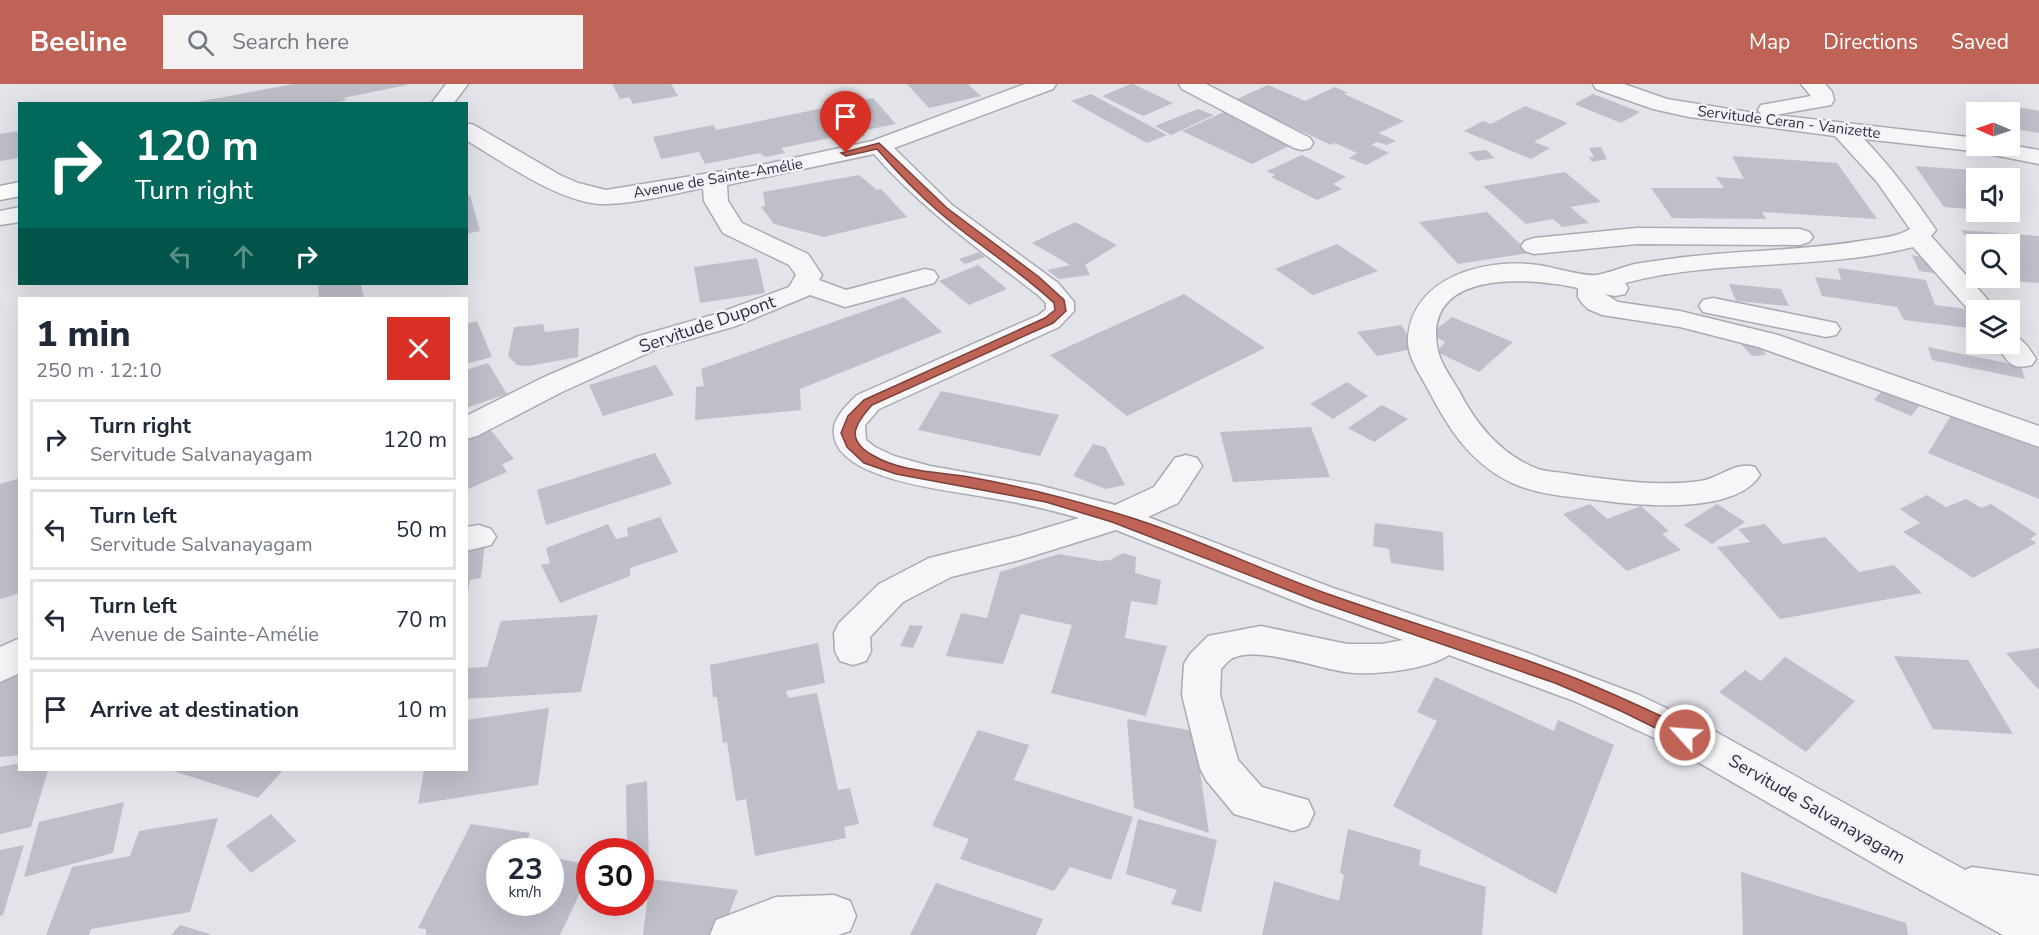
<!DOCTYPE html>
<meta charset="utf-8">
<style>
:root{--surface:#fff;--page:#f2f2f3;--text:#1f2937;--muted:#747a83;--line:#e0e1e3;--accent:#bf6357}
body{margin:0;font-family:"Nunito Sans",sans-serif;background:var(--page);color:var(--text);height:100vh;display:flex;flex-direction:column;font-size:22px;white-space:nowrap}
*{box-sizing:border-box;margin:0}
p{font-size:20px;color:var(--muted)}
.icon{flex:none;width:33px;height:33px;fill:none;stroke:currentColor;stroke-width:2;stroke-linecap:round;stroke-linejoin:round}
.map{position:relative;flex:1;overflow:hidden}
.side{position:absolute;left:18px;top:213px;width:450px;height:474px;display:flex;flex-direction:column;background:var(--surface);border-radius:0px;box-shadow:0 6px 24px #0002}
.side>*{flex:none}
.top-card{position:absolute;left:18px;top:18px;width:450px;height:183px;border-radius:0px;box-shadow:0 6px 24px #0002;background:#00695c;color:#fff;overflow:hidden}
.needle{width:39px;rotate:272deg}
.fabs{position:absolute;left:1966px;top:18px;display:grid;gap:12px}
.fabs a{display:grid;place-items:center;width:54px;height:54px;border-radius:0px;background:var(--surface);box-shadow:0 6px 24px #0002;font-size:30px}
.speed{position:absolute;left:486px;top:754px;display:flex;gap:12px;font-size:30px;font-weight:700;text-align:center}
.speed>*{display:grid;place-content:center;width:78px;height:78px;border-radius:50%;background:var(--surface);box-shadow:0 6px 24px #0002;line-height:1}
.speed small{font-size:15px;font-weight:400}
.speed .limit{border:9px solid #d22;background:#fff;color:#111}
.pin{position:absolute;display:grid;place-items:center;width:51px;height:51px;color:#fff;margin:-62px -26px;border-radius:50% 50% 50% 0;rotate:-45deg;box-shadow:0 0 6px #0007}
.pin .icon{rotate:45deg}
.me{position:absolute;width:66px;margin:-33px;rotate:296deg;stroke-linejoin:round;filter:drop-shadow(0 0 4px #0008)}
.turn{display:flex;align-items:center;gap:21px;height:126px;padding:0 18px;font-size:27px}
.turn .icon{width:78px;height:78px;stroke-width:2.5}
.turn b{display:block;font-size:42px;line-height:51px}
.lanes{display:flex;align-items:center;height:57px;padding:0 18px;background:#0003;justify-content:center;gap:30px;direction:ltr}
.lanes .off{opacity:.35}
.round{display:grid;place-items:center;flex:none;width:63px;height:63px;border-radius:0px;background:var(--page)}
.summary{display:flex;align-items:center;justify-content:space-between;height:102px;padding:0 18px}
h1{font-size:36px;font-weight:800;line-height:45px}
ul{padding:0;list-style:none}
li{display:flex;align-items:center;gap:18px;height:81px;margin:0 12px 9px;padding:0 6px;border:3px solid var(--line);border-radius:0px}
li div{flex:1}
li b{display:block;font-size:22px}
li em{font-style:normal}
header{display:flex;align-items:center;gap:36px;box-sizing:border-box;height:84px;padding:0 30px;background:var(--accent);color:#fff}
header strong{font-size:28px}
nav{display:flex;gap:33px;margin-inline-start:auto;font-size:21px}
.search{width:420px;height:54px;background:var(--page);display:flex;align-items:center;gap:15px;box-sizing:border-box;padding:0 21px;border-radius:0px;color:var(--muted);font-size:22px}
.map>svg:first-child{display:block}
.building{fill:#bebfc9}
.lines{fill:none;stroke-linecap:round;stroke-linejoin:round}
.minor-casing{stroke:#a9aab4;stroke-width:3}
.major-casing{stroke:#a4a6b4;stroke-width:3}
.minor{fill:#f6f6f8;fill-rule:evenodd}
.major{fill:#fff;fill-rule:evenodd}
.route{fill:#bf6357;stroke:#7c4039;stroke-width:1.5}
.labels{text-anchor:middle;stroke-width:5;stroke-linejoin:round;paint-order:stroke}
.far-street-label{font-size:15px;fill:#2d2f40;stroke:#f3f3f7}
.street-label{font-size:18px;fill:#2d2f40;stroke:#f3f3f7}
</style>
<header>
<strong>Beeline</strong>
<div class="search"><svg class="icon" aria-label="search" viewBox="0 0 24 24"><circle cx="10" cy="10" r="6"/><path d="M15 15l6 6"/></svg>Search here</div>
<nav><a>Map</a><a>Directions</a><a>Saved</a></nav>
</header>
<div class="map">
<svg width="2039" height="851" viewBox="0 0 2039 851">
<rect width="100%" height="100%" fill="#e3e4ea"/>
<!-- building -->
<path class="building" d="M293 0H407V1L343 14 347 16 329 20H186Z
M612 0H671L678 12 633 20 629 13 620 15Z
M907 0H968L981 12 929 24Z
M1131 0H1133L1173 19 1143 32 1102 12Z
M1268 1 1305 17 1335 3 1348 9 1344 10 1404 37 1379 49 1396 57 1387 61 1377 58 1361 66 1372 61 1389 69 1366 81 1349 74 1357 69 1335 59 1331 61 1235 16Z
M1091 10 1167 51 1147 59 1071 17Z
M1593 10 1640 28 1621 39 1574 20Z
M873 14 896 40 861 47 865 52 844 56 840 52 781 64 785 69 765 73 760 69 705 80 699 68 661 75 653 53 713 41 716 46Z
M2004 20 2039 27V49L2015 45Z
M1525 22 1568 39 1534 58 1550 64 1531 75 1464 47 1483 37 1491 40Z
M1198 25 1214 31 1171 51 1155 42Z
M1224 28 1273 50 1289 62 1252 80 1182 47Z
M20 47V74L0 77V50Z
M1601 63 1607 75 1592 78 1589 73H1594L1589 64Z
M1486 66 1495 74 1477 77 1468 68Z
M1302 71 1346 93 1333 100 1342 105 1317 116 1271 93 1275 91 1267 87Z
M1732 72 1837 79 1877 135 1762 128 1766 135 1672 134 1651 104H1724L1716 93 1744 95Z
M1915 82 1972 86 1979 94H1977V126L1944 123Z
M1565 88 1601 118 1570 123 1589 139 1562 143 1553 135 1526 140 1483 102Z
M859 91 877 106 881 105 907 133 824 153 774 140 761 123 765 122 763 108Z
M470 111 480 147 466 150V112Z
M1487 128 1529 169 1458 180 1419 138Z
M1075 138 1117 161 1085 181 1090 191 1059 195 1047 186 1070 181 1032 159Z
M1961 146 2039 152V199L2009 197 2007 194H2010V160H1977V168Z
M1337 160 1378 187 1313 211 1275 185Z
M979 168 985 173 965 180 959 175Z
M1912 171 1931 175 1940 190 1919 187Z
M757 174 765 209 700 219 694 183Z
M978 181 1007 205 969 221 939 197Z
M1838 184 1926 196 1935 221 1975 226 1977 245 1904 236 1897 223 1822 212 1815 193 1841 196Z
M318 200H361L364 214H319Z
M1729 200 1781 205 1789 222 1736 217Z
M1184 210 1265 264 1127 332 1050 271Z
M904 213 942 248 800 305 801 326 695 336 696 303 704 302 701 285Z
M1452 233 1513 258 1479 288 1437 268 1445 258 1430 250Z
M477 237 492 273 466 280V240Z
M543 240 545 248 579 244 578 273 529 282 517 281 508 272 514 243Z
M1401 241 1417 264 1377 272 1357 248Z
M1755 256 1766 271 1752 272 1739 258Z
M1928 263 2021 282 2025 295 1932 276Z
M488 279 507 310 466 324V286Z
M656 281 674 311 603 332 589 301Z
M1347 298 1368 312 1333 335 1310 320Z
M1887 301 1924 316 1911 332 1874 316Z
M941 307 1059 331 1040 372 918 346Z
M1382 321 1408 335 1374 358 1348 344Z
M1952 330 2039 365V415L1928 369Z
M1311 343 1330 393 1233 398 1220 348Z
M489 344 514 375 502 380 507 388 466 406V355Z
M1093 360 1105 363 1125 401 1106 405 1073 392Z
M655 369 672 400 546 441 537 406Z
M20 394V509L0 515V400Z
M1927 411 1946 423 1966 415 1981 424 1991 420 2037 450 2030 455 2036 459 1973 494 1903 448 1920 439 1900 425Z
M1590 420 1607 435 1641 422 1669 447 1662 450 1681 466 1627 487 1563 430Z
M1717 420 1745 438 1712 460 1684 441Z
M660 433 678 468 630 484V492L560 519 541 481 550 479 546 464 608 440 616 455 628 452 627 444Z
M1375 439 1443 448 1444 487 1391 479 1389 465 1373 462Z
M1765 440 1783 460 1825 453 1859 488 1894 481 1922 509 1780 535 1717 463 1750 458 1738 445Z
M485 458 481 494 470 496 466 522V461Z
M1123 469 1136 473 1135 489 1161 496 1157 521 1131 517 1125 554 1167 562 1146 632 1051 609 1072 541 1021 530 1003 580 946 572 961 529 987 534 1000 488 1059 470 1099 477 1110 476Z
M598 531 581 608 466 615V584L487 583 501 537Z
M910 541 923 542 913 564 900 562Z
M818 559 825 599 786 607 788 614 817 609 838 706 850 704 859 740 844 743 846 754 755 772 746 715 736 717 727 658 723 659 717 613H713L710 581Z
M2039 564V606L2006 569Z
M1894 572 1968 576 2013 650 1933 645Z
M1785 573 1855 617 1806 668 1719 608 1745 586 1761 597Z
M20 586V671L0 673V595Z
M1435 593 1554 647 1558 636 1614 661 1556 810 1393 722 1437 637 1417 628Z
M549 624 538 701 418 720 424 686H466V636Z
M1127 635 1194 647 1209 749 1134 724Z
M978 646 1029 661 1014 696 1133 733 1111 796 1070 783 1054 807 960 775 969 755 932 742Z
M20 679V686H48L31 743 0 750V683Z
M170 686H283L258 714Z
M647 697 649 783 640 785V768H627L626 701Z
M124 718 113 769 24 793 39 738Z
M271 730 296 757 251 789 226 762Z
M218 734 190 828 91 845 89 851H46L72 783 130 772 139 747Z
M1138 735 1217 756 1201 828 1171 820 1177 806 1126 790Z
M471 740 530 749 522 768H500V819H550V773L590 781V788L560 851H426V845L418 844Z
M1348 745 1421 766 1419 781 1486 803 1482 851H1262L1274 797 1339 817 1344 791 1340 788Z
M24 761 3 831 0 832V766Z
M1741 788 1906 839 1908 851H1743Z
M650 795 738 806 723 846 713 851H643Z
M936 799 1043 835 1036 851H910Z
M180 841 210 850V851H171Z"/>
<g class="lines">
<!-- minor casing -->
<g class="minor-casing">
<path id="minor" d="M446 0H468L453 20H431Z
M1025 0H1056L1053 5 894 64 952 121 1058 199 1074 218V227L1059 243 879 325 865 341 866 356 875 363 894 372 930 382 1038 401 1115 421 1154 403 1175 374 1186 371 1197 374 1202 382 1178 419 1148 433 1333 504 1525 568 1639 611 1716 648 1965 786 1972 783 2039 792V851H2003L1890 789 1663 658 1574 617 1449 571C1426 586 1372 592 1345 588 1317 584 1255 561 1231 575 1228 577 1224 582 1221 585L1220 611 1238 676 1262 703 1308 716 1314 729 1308 742 1293 747 1234 730 1206 696 1200 684 1182 611 1184 580 1190 570 1208 552 1261 542 1347 560H1382L1403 556 1307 522 1116 446 1020 476 951 493 903 518 870 553 871 567 866 577 853 581 840 577 835 567 834 549 839 539 879 500 929 474 1019 452 1079 434C1048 425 1016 418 985 413 951 406 828 396 834 344 835 332 849 319 857 311L1039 231 1046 225V219L1038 211C981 167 922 125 874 70L727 101 728 117 742 139 808 170 822 191 819 196 846 206 925 185 934 187 938 193 934 199 845 223 810 211 736 242 659 264 562 308 477 352 466 355V332L542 294 639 252 716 230 789 203 796 191 789 181 723 149 704 117 703 104C672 110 639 119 607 120 564 122 503 78 466 56V39L474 41 560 91 578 99 606 106 766 80 872 57Z
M1179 0H1206L1310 54 1313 59 1310 64 1302 66 1294 64 1182 5Z
M1593 0H1624L1667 15 1761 30 1758 26 1761 21 1811 12 1801 0H1825L1832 8 1834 16 1831 21 1775 31 1977 54V62L2010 61 2039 66V80L1973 67 1864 55C1891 83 1914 114 1936 146L1931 152 1997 226H1977V233L1974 232 1913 163C1819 187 1719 174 1625 199L1628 204 1625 210 1615 212 1605 210 1618 218 1680 227 1778 251 2039 342V363L1758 263 1680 243 1602 231 1588 225 1582 219 1578 213V204C1531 194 1425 184 1437 262 1439 278 1451 293 1459 307 1476 340 1501 371 1538 385 1547 388 1559 388 1569 390 1612 396 1657 403 1700 397 1721 394 1734 377 1755 383L1760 391C1736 430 1644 422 1605 417 1577 413 1543 412 1517 401 1473 383 1449 346 1428 305 1420 290 1407 273 1408 255 1412 192 1486 174 1538 181 1552 183 1586 193 1597 191 1609 189 1622 183 1635 180 1654 177 1674 174 1694 172 1752 166 1809 166 1867 156 1881 154 1897 153 1910 145L1877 98 1835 52 1689 33 1653 25 1596 5Z
M20 123V138L0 141V127Z
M1637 144 1800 145 1809 148 1813 153 1809 158 1800 161 1637 160 1534 170 1525 167 1521 162 1525 157 1534 154Z
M1713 214 1826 237 1836 239 1840 245 1836 251 1826 253 1703 228 1699 222 1703 216Z
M2010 250C2023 254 2029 264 2036 275L2032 281C2010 287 2007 276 1996 260H2010Z
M479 441 491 445 496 453 491 461 466 467V443Z
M20 554V589L0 598V563Z
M834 811 850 817 856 832 850 847 838 851H710L716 836 776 813Z"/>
</g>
<!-- major casing -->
<g class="major-casing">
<path id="major" d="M20 98V112L0 116V102Z"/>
</g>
<!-- minor -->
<use href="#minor" class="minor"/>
<!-- major -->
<use href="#major" class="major"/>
</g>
<!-- route -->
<path class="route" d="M879 59 947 124 1039 193 1064 216 1066 227 1053 239 872 321C854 341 845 356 874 372 901 388 939 388 969 393 1020 402 1070 415 1119 430 1190 451 1258 485 1328 510 1407 538 1489 561 1567 591 1609 607 1650 627 1691 646L1693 651 1691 656 1685 658 1680 656 1621 627 1555 599 1316 517 1112 438 1046 418 896 390 864 379 847 363 841 349 848 332 864 316 1045 234 1055 226 1054 219C1018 185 976 160 939 128 916 108 896 87 877 65L846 72 841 69Z"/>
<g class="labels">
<!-- far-street labels -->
<g class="far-street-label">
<text transform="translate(1789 38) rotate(7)" y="5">Servitude Ceran - Vanizette</text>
<text transform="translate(718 94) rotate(-10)" y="5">Avenue de Sainte-Amélie</text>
</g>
<!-- street labels -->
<g class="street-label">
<text transform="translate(707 240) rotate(-19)" y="6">Servitude Dupont</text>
<text transform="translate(1817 725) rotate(30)" y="6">Servitude Salvanayagam</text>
</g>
</g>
</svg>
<div class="fabs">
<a><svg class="needle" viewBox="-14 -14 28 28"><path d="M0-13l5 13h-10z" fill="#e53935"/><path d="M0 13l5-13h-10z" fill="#747a83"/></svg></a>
<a><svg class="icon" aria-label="sound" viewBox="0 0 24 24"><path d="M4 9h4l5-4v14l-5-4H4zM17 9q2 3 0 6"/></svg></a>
<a><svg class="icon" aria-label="search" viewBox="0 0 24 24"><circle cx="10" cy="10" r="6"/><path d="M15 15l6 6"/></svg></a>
<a><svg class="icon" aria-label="layers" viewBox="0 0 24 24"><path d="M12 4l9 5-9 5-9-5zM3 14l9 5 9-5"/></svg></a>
</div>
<div class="speed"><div>23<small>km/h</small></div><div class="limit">30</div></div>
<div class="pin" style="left:846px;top:69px;background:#d93025"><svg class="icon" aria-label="arrive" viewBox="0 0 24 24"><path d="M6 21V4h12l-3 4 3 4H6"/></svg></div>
<svg class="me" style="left:1685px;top:651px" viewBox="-20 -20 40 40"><circle r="17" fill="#bf6357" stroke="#fff" stroke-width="3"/><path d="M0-11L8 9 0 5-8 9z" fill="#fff"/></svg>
<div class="top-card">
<div class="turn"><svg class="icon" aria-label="right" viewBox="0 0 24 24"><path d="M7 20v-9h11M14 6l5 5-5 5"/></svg><div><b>120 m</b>Turn right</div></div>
<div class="lanes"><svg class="icon off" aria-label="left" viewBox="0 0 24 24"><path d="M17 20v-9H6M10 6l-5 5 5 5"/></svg><svg class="icon off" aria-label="ahead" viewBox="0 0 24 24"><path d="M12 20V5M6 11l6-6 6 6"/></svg><svg class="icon" aria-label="right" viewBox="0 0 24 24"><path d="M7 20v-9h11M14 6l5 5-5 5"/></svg></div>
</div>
<section class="side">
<div class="summary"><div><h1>1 min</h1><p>250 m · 12:10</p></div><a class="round" style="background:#d93025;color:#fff"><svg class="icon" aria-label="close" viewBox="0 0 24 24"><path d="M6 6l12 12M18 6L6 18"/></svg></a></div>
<ul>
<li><svg class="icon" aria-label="right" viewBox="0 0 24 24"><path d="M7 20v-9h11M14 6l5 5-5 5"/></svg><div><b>Turn right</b><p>Servitude Salvanayagam</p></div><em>120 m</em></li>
<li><svg class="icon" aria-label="left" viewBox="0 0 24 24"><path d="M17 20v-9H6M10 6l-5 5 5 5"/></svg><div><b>Turn left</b><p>Servitude Salvanayagam</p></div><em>50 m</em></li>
<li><svg class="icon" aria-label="left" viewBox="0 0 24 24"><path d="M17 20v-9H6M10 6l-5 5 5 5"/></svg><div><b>Turn left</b><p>Avenue de Sainte-Amélie</p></div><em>70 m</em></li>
<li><svg class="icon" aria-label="arrive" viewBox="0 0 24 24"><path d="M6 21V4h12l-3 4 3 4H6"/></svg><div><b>Arrive at destination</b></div><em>10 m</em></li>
</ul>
</section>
</div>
